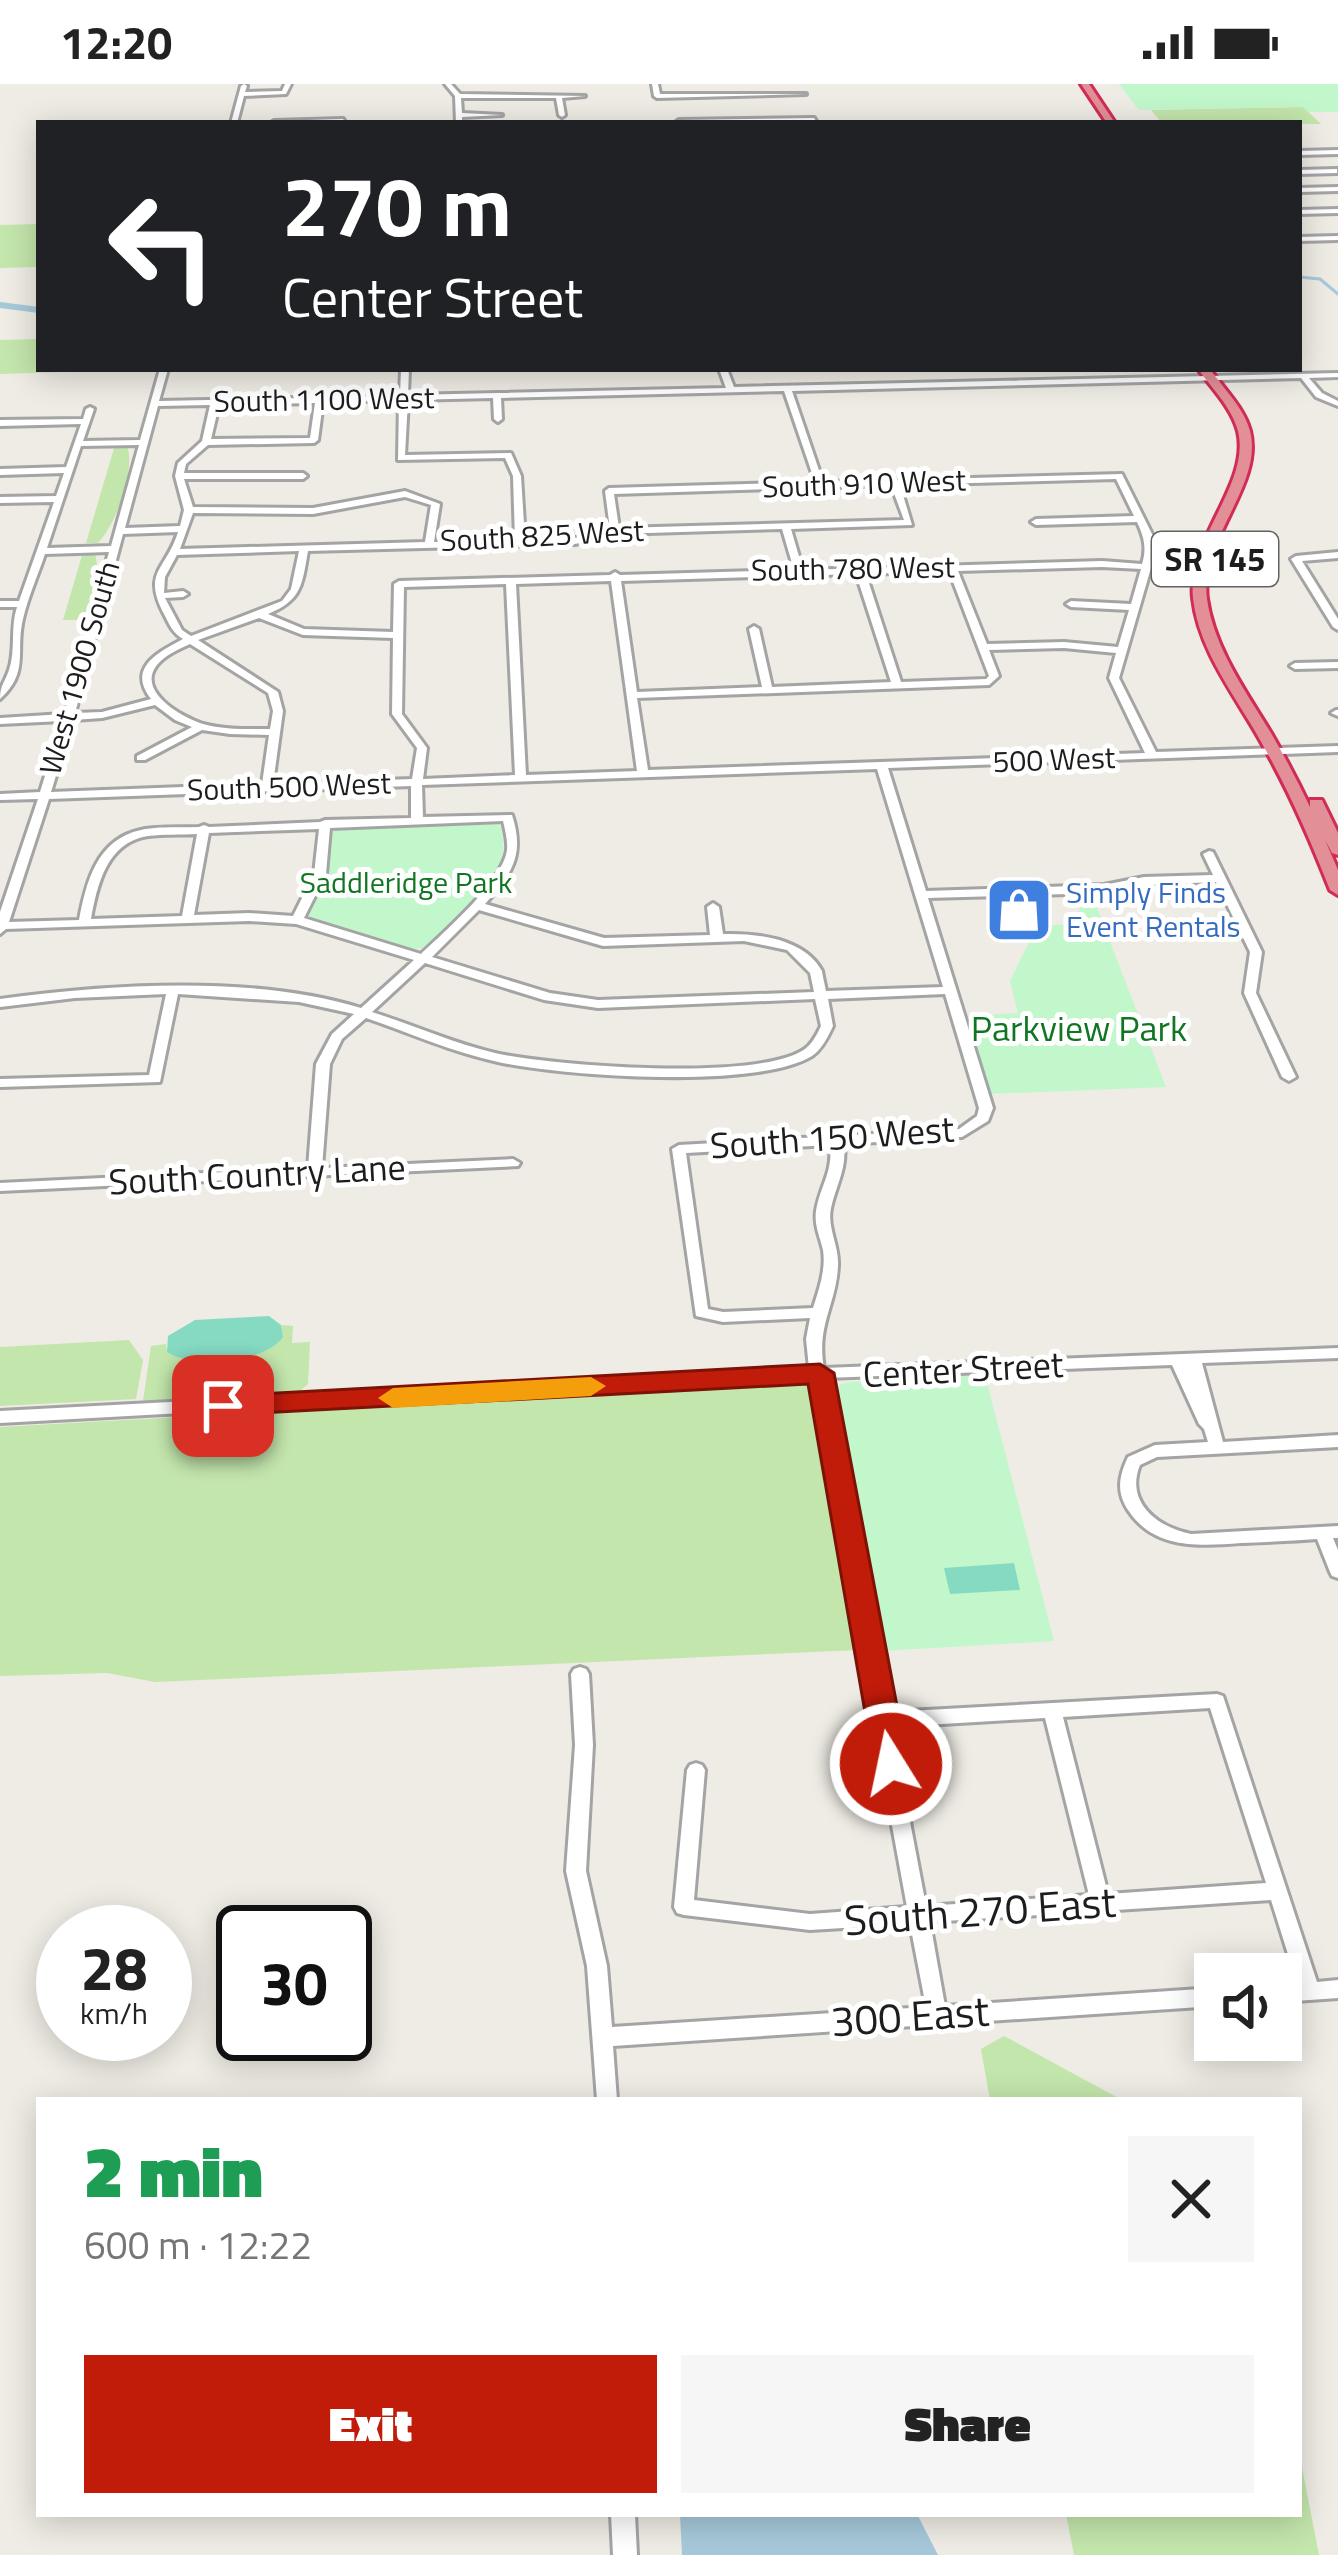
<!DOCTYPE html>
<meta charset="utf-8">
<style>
:root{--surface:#fff;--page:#f6f6f6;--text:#222;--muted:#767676;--accent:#c11b0a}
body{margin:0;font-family:"Titillium Web",sans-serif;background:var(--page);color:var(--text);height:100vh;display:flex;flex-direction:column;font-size:45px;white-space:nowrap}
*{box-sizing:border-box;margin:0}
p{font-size:39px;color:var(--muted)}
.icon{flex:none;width:66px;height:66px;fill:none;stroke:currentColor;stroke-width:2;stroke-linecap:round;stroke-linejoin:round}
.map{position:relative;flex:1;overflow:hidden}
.panel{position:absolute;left:36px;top:2013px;width:1266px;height:420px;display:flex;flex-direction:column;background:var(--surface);border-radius:0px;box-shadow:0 6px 30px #0003}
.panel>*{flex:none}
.hud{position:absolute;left:36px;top:36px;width:1266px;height:252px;border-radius:0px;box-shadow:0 6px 30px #0003;background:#202124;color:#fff;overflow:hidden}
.controls{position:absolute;left:1194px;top:1869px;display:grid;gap:24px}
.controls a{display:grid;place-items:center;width:108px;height:108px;border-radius:0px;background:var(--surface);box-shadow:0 6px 30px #0003;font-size:60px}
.speed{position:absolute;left:36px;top:1821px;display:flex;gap:24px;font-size:60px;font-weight:700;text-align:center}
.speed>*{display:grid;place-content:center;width:156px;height:156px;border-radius:50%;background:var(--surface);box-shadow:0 6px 30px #0003;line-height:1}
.speed small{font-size:30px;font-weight:400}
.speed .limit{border:6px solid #111;border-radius:18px;background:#fff;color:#111}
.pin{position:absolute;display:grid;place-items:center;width:102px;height:102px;color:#fff;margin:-51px;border-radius:24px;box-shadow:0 6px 18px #0006}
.me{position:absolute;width:132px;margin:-66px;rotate:350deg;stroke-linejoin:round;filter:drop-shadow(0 0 9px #0008)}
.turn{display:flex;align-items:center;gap:42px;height:252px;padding:0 48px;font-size:54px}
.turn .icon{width:156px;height:156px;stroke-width:2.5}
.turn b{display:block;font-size:84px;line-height:102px}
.round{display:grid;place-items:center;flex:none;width:126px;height:126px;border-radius:0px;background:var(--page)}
.head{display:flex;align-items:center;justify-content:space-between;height:204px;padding:0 48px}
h1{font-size:72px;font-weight:800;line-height:90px;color:#1e9e55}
.primary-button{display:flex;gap:24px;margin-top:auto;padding:24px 48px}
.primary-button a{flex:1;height:138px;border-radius:0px;background:var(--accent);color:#fff;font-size:48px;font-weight:800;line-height:138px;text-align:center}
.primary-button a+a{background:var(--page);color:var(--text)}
.status{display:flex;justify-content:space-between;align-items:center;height:84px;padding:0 60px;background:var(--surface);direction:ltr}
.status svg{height:33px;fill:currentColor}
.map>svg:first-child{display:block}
.grass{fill:#c3e6ac}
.park{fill:#c2f7cb}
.pitch{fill:#85dac1}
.water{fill:#a6c9da}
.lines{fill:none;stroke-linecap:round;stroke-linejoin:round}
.stream{stroke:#a6c9da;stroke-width:3}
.canal{stroke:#a6c9da;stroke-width:6}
.minor-casing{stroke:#a4a4a4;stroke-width:6}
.highway-casing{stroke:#d12c55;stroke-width:6}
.minor{fill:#fff;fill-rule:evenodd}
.highway{fill:#e28f97;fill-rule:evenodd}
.route{fill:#c11b0a;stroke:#7d1206;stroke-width:3}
.slow{fill:#f59e0b}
.labels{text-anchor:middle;stroke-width:10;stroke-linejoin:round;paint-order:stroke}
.far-street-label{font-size:30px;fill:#1d1d1d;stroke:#fff}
.far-park-label{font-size:30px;fill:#117622;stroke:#fff}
.far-shop-label{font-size:30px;fill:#366cbe;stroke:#fff;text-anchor:start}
.shield{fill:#fff;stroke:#616161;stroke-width:3}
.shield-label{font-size:33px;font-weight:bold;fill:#1d1d1d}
.park-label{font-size:36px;fill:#117622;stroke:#fff}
.street-label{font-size:36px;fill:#1d1d1d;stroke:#fff}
.near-street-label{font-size:42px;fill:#1d1d1d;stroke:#fff}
</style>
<div class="status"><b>12:20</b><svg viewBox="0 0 49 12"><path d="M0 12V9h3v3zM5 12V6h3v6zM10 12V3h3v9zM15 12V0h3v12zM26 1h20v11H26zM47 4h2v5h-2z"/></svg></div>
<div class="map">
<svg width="1338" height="2471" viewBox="0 0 1338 2471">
<rect width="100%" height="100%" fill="#eeece4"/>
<!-- grass -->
<path class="grass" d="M1303 23 1321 40 1162 39 1151 26Z
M39 140V183L0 184V141Z
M39 255V285H156L0 290V256Z
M115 361H127C136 387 116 440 98 459H86Z
M83 468H95L98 487 85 536H63Z
M281 1241 293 1242 292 1259 310 1258 308 1300 298 1309 143 1317 151 1262 166 1260 167 1267C198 1287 256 1275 283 1253Z
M129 1256 143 1276 136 1315 0 1322V1263Z
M814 1298 858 1566 155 1598 107 1589 0 1592V1343Z
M1004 1952 1122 2016H990L981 1965Z
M1299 2368 1319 2471H1074L1066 2430H1299Z"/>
<!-- park -->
<path class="park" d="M1119 0H1338V28H1309L1303 23 1139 26Z
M498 737C522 792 459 832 423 864L413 865 306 832 325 798 333 745 337 742Z
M1092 811 1166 1003 989 1010 964 932 1018 929 1010 897 1037 842 1073 840 1086 812Z
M985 1291 1054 1557 883 1567 832 1310 836 1302 849 1298Z"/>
<!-- pitch -->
<path class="pitch" d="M269 1232 281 1241 283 1253C265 1279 192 1285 167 1268L168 1252 195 1236Z
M1014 1479 1020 1506 950 1510 944 1484Z"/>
<!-- water -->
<path class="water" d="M680 2430H917L938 2471H682Z"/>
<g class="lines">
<!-- stream -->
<path class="stream" d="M1299 193 1320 195 1338 210"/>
<!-- canal -->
<path class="canal" d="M0 221 39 226"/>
<!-- minor casing -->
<g class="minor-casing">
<path id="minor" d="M244 0 247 2 245 8 282 7 285 0H291L286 10 244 12 237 39H231L241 2Z
M445 0H451L460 10 585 12 562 14 565 31 562 33 559 31 556 14H461L462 29 502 31 462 33V39H456L455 12Z
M652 0H658L660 10H806L657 14 654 12Z
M814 34 816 37 676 38 679 36Z
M343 35 345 38 271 39 274 37Z
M1338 66V70L1299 71V67Z
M1337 85V89L1299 90V86Z
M1338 103V107L1299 108V104Z
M1338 125V129L1299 130V126Z
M1338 152V156L1299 157V153Z
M160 285H168L159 317 400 312 401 285H409L408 311 726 304 719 285H727L734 303 1338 289V293L1309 294 1322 309 1338 317V322L1316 313 1301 294 792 307 823 398 1122 390 1154 454 1155 470 1119 594 1156 668 1338 662V668L888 684 926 807 1104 801 1144 793 1213 791 1203 770 1209 767 1213 768 1262 868 1256 909 1296 993 1289 997 1282 993 1244 909 1250 868 1216 798 1144 801 1104 809 928 814 993 1024 988 1037 962 1053 844 1060C847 1085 836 1101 831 1124 827 1144 839 1161 838 1181 837 1219 816 1241 824 1284L1338 1264V1274L1202 1279 1223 1358 1338 1351V1363L1157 1373 1140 1381C1125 1418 1157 1443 1191 1450L1338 1442V1454H1333L1338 1466V1494L1332 1492 1330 1488 1317 1455C1292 1457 1266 1458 1241 1459 1200 1462 1154 1466 1128 1426 1116 1408 1119 1392 1128 1373L1155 1361 1208 1358 1204 1345 1199 1340 1172 1281 826 1294 890 1628 1217 1610 1223 1612 1317 1898 1338 1896V1914L1281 1918V1900L1297 1899 1271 1816 930 1838 945 1922 1215 1904V1922L613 1962 617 2016H597L587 1882 566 1787 575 1661 571 1590 574 1585 580 1583 586 1585 589 1590 593 1661 586 1787 607 1882 612 1943 926 1923 910 1840 810 1846 684 1831 677 1829 674 1823 687 1686 690 1681 696 1679 702 1681 705 1686 694 1816 810 1830 907 1823 810 1295 0 1339V1327L809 1284 806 1255 810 1234 723 1238 696 1232 672 1065 679 1061 959 1045 977 1032 979 1024 945 910 828 915 833 942C828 953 822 965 812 972 756 1006 563 992 498 978 452 968 410 949 366 934L342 955 330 980 322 1084 513 1075 520 1079 518 1082 0 1107V1099L308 1084 316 980 332 950 354 930 299 918 178 910 160 998 0 1003V995L149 991 166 910 75 914 0 923V915C110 900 255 891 361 924L414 876 296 840 249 837 6 845 0 850V828L38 715 0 716V710L40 708 62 637 0 640V634L64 630 109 468 45 470C38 491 28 513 23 535 15 567 30 588 0 615 0 601 5 598 9 586 16 566 10 543 17 523H0V517H19L54 418 0 419V413L56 412 64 389 0 391V385L66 383 81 340 0 342V336L83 335 86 325 90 323 94 325 83 357 140 356ZM784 307 815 398 609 404 605 407 610 445 575 454 525 456 521 392 511 369 405 371 408 316 493 314 494 335 498 338 502 335 501 314ZM399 316 398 376 505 374 513 392 515 456 434 458 440 420 405 407 313 424 193 423 184 395H303L307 392 303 389H184L186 380 208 361 314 359 318 356 323 318ZM315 319 310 354 211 355 219 321ZM210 321 202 357 178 379 175 392 184 426 180 442 125 444 158 322ZM139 361 111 462 47 464 81 362ZM1116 395 1134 432 1036 435 1031 438 1036 441 1137 438C1144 453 1147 464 1142 480L1102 477 803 486 791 445 912 441 900 401ZM891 401 904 436 619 444 614 410ZM405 413 431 421 425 458 180 465 193 429 313 430ZM782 445 794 486 620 491 615 488 610 491 399 497 394 500 393 548 304 545 268 530C302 516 302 501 308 467L575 460 615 450ZM178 448C166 487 141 487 165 532 170 542 173 549 183 555 157 569 127 584 151 615L102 628 75 629 123 450ZM299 467 291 505 282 517 191 552 182 546 165 514 183 513 188 510 183 507 164 509 165 493 177 471ZM1102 483 1141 485 1131 520 1071 517 1066 520 1071 523 1129 526 1118 563 1064 558 987 560 958 487ZM949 487 989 592 986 595 901 598 866 490ZM856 490 891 598 772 603 759 545 754 542 749 545 762 603 637 608 621 497ZM611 497 637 687 526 691 516 500ZM506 500 515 691 423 695 427 664 402 630 404 503ZM259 534 303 551 393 554 392 630 417 664 412 695 273 700 283 627 278 608 198 556ZM190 560 268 609 273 627 270 645C248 645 224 646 203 640 181 633 136 607 157 581 165 571 179 565 190 560ZM1064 564 1116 569 1109 594 1145 669 648 686 637 614 989 601 999 592 989 566ZM155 621 175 636 192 643 137 672V676H145L202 646 230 650 269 651 262 700 51 708 73 636 102 634ZM877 685 943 903 826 907C826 906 822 889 822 887 804 854 756 849 723 850L719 823 713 819 707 823 710 851 604 854 485 820C512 790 525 771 512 731L423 733 422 701ZM411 702V734L325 736 320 738 209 743 204 741 199 743C180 744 159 742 141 746 97 755 86 798 79 836L9 838 49 715ZM503 737C505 746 508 757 507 766 503 797 444 848 421 870L304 834 326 790 330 744ZM319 745 314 790 293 832 249 829 194 831 209 749ZM197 750 182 832 91 835C97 801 107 758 148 752 164 750 181 751 197 750ZM479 826 603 862 744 857 787 866 810 889 814 908 598 916 550 909 432 873ZM425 879 544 916 598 924 815 915 821 942C817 950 813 959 805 965 759 998 553 982 495 969 453 959 413 941 372 928ZM830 1061C833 1089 820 1102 816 1127 814 1141 820 1153 823 1166 826 1186 819 1205 813 1224L723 1228 708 1225 686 1069ZM1210 1624 1266 1799 1108 1810 1063 1633ZM1045 1634 1089 1811 926 1822 892 1643Z
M1338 468V474L1302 477 1338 535V546L1333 543 1291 475 1296 472Z
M1338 578V584L1295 585 1290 582 1295 579Z
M1336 626H1338V632L1331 629Z
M611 2430H635L637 2471H613Z"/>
</g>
<!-- highway casing -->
<g class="highway-casing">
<path id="highway" d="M1081 0H1089L1115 39H1107Z
M1198 285H1210C1223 304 1244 324 1250 347 1264 401 1199 455 1207 515 1214 564 1246 608 1271 649 1285 673 1298 698 1310 723V716H1322L1338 749V771L1332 769 1325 756 1338 786V811L1330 806C1311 757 1290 709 1264 663 1239 616 1199 569 1193 514 1187 455 1251 400 1238 347 1232 324 1212 304 1198 285Z"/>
</g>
<!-- minor -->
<use href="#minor" class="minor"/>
<!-- highway -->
<use href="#highway" class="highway"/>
</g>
<!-- route -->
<path class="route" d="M820 1280 834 1289 908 1680 903 1690 891 1694 879 1690 874 1680 808 1300 223 1331 208 1322 223 1312Z"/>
<!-- slow -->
<path class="slow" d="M591 1293 606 1302 591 1312 393 1324 378 1314 393 1304Z"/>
<!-- icons -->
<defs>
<g id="shop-square" transform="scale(3.45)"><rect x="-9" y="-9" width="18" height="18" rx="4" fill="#3f7fe0" stroke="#fff"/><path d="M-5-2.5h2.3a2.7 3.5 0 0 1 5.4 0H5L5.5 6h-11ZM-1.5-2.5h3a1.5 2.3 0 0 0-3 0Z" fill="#fff"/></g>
</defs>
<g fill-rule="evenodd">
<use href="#shop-square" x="1019" y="826"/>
</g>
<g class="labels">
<!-- far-street labels -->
<g class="far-street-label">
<text transform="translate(324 316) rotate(-1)" y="10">South 1100 West</text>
<text transform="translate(864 400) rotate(-2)" y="10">South 910 West</text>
<text transform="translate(542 452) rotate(-3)" y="10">South 825 West</text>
<text transform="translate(853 485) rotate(-1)" y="10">South 780 West</text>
<text transform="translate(80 584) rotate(-74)" y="10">West 1900 South</text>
<text transform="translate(1054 676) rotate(-2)" y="10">500 West</text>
<text transform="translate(289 703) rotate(-2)" y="10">South 500 West</text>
</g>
<!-- far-park labels -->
<g class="far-park-label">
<text x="406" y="809">Saddleridge Park</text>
</g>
<!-- far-shop labels -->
<g class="far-shop-label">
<text x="1066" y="819">Simply Finds<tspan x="1066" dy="34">Event Rentals</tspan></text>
</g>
<!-- shield labels -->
<rect class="shield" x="1152" y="448" width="126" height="54" rx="9"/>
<g class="shield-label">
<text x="1215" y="487">SR 145</text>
</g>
<!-- park labels -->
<g class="park-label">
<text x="1079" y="957">Parkview Park</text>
</g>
<!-- street labels -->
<g class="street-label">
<text transform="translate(832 1053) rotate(-4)" y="13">South 150 West</text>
<text transform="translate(257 1090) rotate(-3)" y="13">South Country Lane</text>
<text transform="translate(963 1285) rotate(-3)" y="13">Center Street</text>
</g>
<!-- near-street labels -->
<g class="near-street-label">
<text transform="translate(980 1827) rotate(-4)" y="15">South 270 East</text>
<text transform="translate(910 1932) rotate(-4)" y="15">300 East</text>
</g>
</g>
</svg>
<div class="controls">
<a><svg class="icon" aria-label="sound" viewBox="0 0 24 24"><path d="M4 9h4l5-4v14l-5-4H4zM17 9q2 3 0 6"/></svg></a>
</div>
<div class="speed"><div>28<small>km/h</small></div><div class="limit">30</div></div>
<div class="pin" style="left:223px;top:1322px;background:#d93025"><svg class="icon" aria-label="arrive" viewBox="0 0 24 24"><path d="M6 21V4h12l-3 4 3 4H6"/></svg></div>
<svg class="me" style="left:891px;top:1680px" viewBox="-20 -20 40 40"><circle r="17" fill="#c11b0a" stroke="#fff" stroke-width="3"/><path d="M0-11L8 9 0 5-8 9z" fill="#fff"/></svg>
<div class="hud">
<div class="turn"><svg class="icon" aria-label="left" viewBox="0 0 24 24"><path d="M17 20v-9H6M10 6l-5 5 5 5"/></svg><div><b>270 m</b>Center Street</div></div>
</div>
<section class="panel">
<div class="head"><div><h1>2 min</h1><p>600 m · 12:22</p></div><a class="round"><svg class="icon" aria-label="close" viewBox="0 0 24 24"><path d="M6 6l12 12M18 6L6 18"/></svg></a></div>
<div class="primary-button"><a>Exit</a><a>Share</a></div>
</section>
</div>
